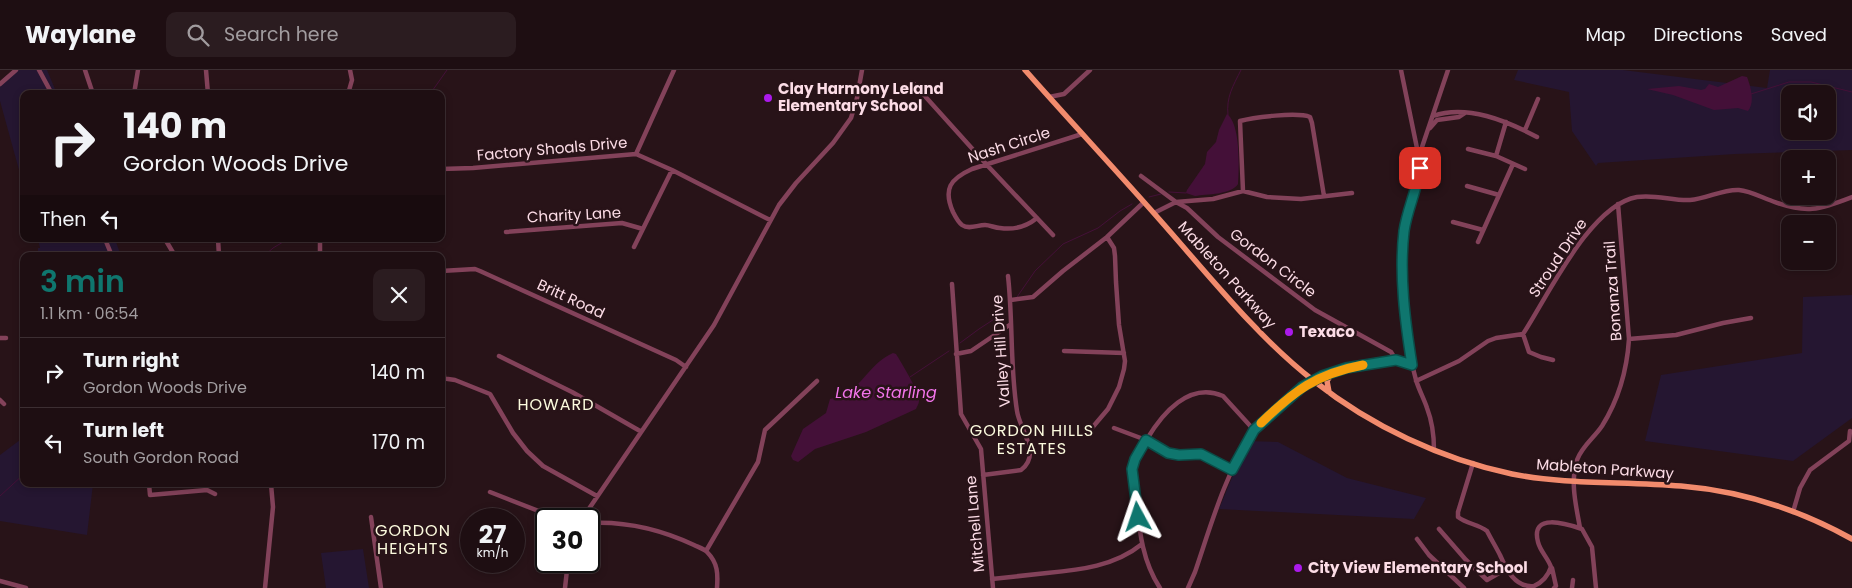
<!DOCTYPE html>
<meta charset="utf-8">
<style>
:root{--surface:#1e0e12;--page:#2b1c20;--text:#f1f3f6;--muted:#a19c9f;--line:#3c2e32;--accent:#0f766e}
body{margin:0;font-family:Poppins,sans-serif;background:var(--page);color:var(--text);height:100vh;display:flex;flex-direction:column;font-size:19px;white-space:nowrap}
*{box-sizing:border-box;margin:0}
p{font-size:16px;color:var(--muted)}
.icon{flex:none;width:28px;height:28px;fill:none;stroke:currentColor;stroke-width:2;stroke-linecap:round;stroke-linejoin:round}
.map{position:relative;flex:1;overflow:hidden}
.drawer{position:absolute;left:20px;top:182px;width:425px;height:235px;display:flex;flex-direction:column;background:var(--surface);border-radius:10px;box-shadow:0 2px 8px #0003,0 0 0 1px var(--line)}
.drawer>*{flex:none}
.banner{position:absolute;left:20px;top:20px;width:425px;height:152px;border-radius:10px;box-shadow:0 2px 8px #0003,0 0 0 1px var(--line);background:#1e0e12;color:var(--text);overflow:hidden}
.tools{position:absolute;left:1781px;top:15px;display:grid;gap:10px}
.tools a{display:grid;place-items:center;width:55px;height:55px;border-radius:10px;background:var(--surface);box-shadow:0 2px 8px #0003,0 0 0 1px var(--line);font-size:25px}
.speed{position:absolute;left:460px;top:438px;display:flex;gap:10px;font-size:25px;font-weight:700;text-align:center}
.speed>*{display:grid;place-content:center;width:65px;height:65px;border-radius:50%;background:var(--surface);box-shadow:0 2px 8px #0003,0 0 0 1px var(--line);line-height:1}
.speed small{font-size:12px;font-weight:400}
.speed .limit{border:2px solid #111;border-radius:8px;background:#fff;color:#111}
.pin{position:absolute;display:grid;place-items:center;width:42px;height:42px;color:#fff;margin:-21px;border-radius:10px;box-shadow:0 2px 8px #0006}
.me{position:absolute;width:55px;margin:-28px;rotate:355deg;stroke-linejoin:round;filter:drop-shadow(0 0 4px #0008)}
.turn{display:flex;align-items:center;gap:18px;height:105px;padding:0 20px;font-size:22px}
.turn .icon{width:65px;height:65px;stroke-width:2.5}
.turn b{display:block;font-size:35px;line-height:42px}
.then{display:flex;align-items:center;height:48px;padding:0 20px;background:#0003;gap:10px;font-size:19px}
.round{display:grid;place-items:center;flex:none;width:52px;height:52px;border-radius:10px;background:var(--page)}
.headline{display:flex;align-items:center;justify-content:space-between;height:85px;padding:0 20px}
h1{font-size:30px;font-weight:600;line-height:38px;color:var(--accent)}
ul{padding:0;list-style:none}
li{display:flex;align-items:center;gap:15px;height:70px;padding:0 20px;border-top:1px solid var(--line)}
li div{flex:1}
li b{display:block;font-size:19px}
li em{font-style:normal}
header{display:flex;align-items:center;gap:30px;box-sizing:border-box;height:70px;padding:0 25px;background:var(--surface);border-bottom:1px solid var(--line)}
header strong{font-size:24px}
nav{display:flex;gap:28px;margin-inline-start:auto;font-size:18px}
.search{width:350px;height:45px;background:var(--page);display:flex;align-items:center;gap:12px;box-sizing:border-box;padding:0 18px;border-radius:10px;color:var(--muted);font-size:19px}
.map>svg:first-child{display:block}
.green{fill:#251631;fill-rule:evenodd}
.water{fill:#441038}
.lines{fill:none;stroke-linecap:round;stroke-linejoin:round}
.stream{stroke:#441038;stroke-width:1}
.minor{stroke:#83425a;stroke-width:4.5}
.major{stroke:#f28b6d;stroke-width:5.5}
.route-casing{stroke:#0a4d48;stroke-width:12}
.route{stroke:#0f766e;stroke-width:9}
.slow{stroke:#f59e0b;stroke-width:9}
.poi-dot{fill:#ab1aeb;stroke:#281318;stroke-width:2}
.labels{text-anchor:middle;stroke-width:5;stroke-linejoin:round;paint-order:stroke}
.poi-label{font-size:15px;font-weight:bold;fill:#fcdce6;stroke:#281318;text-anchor:start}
.street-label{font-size:15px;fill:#fcdce6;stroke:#281318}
.water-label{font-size:16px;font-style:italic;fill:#f374eb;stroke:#281318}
.neighbourhood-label{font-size:16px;letter-spacing:1px;fill:#fcfbde;stroke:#281318}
</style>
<header>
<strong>Waylane</strong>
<div class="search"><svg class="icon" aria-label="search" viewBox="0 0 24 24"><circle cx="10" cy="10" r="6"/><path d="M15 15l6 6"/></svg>Search here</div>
<nav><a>Map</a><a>Directions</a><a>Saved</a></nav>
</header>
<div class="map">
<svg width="1852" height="518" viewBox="0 0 1852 518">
<rect width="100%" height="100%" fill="#281318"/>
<!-- green -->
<path class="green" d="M16 0H47L57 24H24V118L0 31V14Z
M1518 0H1623L1767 18 1770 0H1852V80L1735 84 1598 93 1596 96 1572 61 1569 22 1514 10ZM1790 24H1828V61H1790Z
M38 169H115L121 186H38V178H40Z
M1852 225V348L1793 391 1645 371 1661 305 1802 283 1803 227Z
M24 367V414H93L87 465 0 451V385Z
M1247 371 1278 372 1347 408 1426 428 1414 449 1219 439Z
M363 479 369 518H326L321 483Z"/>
<!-- water -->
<path class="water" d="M1742 6 1747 7C1751 17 1755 33 1748 41L1738 38 1714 40 1673 25 1647 19 1679 16 1701 20 1705 19 1709 14 1718 17Z
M1227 44C1241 55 1239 98 1238 114 1231 125 1207 124 1195 126L1186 123 1187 120 1205 94 1207 82 1216 72 1219 60Z
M893 283 896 284C901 292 920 323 919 331 919 334 917 336 916 339L866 362 815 379 798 392 793 390 791 386 803 359 826 343 830 329C834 328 838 327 842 326 860 319 871 292 893 283Z"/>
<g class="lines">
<!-- stream -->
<path class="stream" d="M430 24 447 0
M1751 24 1789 12H1811L1852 22
M1228 45C1226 27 1233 16 1241 0
M1169 122 1186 123
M1149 127 1161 124
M264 186 273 178 288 169
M1017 227 1035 201 1063 174 1098 158 1120 141 1132 134
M960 273 979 259 1005 242
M910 307 949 281
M0 426 24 404"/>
<!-- minor -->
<path class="minor" d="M39 0 52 24
M85 0 93 24
M206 0 208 24
M1401 0 1419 88C1420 112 1410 132 1405 155 1400 175 1402 198 1403 219 1405 249 1408 281 1416 310 1419 320 1424 329 1427 338 1432 351 1434 366 1434 380
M0 14 16 0
M914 14 986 94 1053 165
M134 24 138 0
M348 24 352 10 350 0
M1049 27 1064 24 1090 0
M1433 46C1467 34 1507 51 1537 67
M1430 58 1437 50 1459 47 1465 43
M1525 60 1538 29
M1468 79 1496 86 1525 99
M636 84 674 0
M1419 86 1448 0
M1496 86 1506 52
M441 99 473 98 636 84 672 100 770 150
M1141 106 1176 132 1187 138 1218 167 1315 240 1391 282 1396 290
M1467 116 1499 125
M1243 121 1240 51C1253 47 1298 42 1310 47L1312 53 1324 126
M1154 143 1176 132 1213 129 1243 121 1267 127 1301 129 1352 123
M1037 148C1026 157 1014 160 1000 158 995 158 990 155 985 155 977 155 969 160 962 155 958 152 955 146 953 142 943 119 950 109 972 99L1082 64
M1453 152 1483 160
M506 162 622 153 643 159
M105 169 112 186
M165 169 175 186
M218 169 219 186
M320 169V186
M1478 172 1513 94
M634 177 672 100
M441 201 475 199 480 201 676 290 686 297
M952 214 961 344 981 379 993 518
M1011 230 1033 227 1063 201 1107 167 1144 132
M1523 264 1529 282 1541 287 1553 290
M441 265 444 307
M0 268H6
M1629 269 1676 265 1723 253 1751 248
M1064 281 1124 283
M956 284 971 281 1011 254
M499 286 572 322 640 361
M441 308 455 310 490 324 513 363 527 381 543 396 597 426
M1416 311 1459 291 1488 271 1496 268 1523 264C1548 226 1590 135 1637 127 1655 124 1673 131 1690 130 1707 129 1722 119 1739 120 1750 121 1761 127 1772 131 1806 144 1819 140 1852 127
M0 330 4 334
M1114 358 1146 370 1168 383 1179 385 1201 384 1232 400
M1086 365 1108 339 1119 317 1124 299 1125 291 1119 255 1116 212 1115 186 1114 178 1107 167
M1473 393 1458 442V447C1467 454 1478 454 1487 461 1491 469 1496 477 1500 485 1506 499 1515 518 1534 516 1543 512 1548 506 1551 497 1548 488 1540 481 1538 472 1530 442 1567 454 1582 459L1592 477 1596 518
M983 405 1021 400C1042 384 1020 361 1017 341 1010 297 1013 251 1008 206
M149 414 150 425 207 420 215 424
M490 422 559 449
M1793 442 1800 418 1810 400 1849 371 1850 361
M371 447 381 518
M582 449 714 255 779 135 796 113 833 73 851 48 857 28 862 0
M589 453C626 451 660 459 694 475 698 477 704 479 707 482 718 493 718 504 717 518
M1580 458C1576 435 1570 413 1577 390 1582 376 1594 368 1602 356 1619 329 1627 300 1629 269L1618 134
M1439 459 1466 490 1487 510 1506 499
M1417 469 1429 485 1464 518
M706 481 758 392 765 360 817 311
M1552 498 1556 516 1554 518
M992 509C1010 507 1028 505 1047 503 1080 500 1115 496 1142 474
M0 511 26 518
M265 518 273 437 271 414
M565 518 568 491
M1160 518C1140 488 1139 453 1135 419 1134 412 1132 403 1133 396 1134 386 1142 377 1147 369 1162 344 1189 311 1223 326L1254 360
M1188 518 1195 502C1211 455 1225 404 1253 362 1258 355 1266 349 1272 343 1296 320 1320 304 1353 297 1373 293 1393 288 1413 295
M1572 518 1573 510"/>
<!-- major -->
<path class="major" d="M1025 0C1069 50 1115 99 1159 149 1206 202 1258 268 1314 311 1371 356 1441 389 1512 404 1568 415 1625 411 1681 416 1741 421 1800 440 1852 469
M1329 322 1327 311 1332 303"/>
</g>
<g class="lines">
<!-- route casing -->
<g class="route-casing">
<path id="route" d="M1138 447 1132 399 1135 389 1146 370 1168 383 1179 385 1201 384 1232 400 1254 360 1302 317 1322 306 1346 298 1396 290 1412 295C1405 251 1399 205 1404 161 1407 140 1417 120 1420 98"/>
</g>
<!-- route -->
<use href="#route" class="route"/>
<!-- slow -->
<path class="slow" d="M1261 353C1294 321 1316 304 1363 295"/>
</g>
<!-- markers -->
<g class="poi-dot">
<circle cx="768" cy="28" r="5"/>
<circle cx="1289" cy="262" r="5"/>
<circle cx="1298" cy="498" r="5"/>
</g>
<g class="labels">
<!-- poi labels -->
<g class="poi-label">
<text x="778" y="24">Clay Harmony Leland<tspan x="778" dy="17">Elementary School</tspan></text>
<text x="1299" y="267">Texaco</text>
<text x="1308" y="503">City View Elementary School</text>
</g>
<!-- street labels -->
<g class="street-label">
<text transform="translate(1009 75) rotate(-18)" y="5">Nash Circle</text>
<text transform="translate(552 79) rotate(-5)" y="5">Factory Shoals Drive</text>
<text transform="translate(574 145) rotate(-3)" y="5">Charity Lane</text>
<text transform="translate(1558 188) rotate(-56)" y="5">Stroud Drive</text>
<text transform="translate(1273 193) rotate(37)" y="5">Gordon Circle</text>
<text transform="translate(1227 205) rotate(48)" y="5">Mableton Parkway</text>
<text transform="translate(1613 221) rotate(-94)" y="5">Bonanza Trail</text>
<text transform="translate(571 229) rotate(25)" y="5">Britt Road</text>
<text transform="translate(1001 281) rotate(-94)" y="5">Valley Hill Drive</text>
<text transform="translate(1605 399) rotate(4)" y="5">Mableton Parkway</text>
<text transform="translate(975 454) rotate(-95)" y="5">Mitchell Lane</text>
</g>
<!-- water labels -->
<g class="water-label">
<text x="886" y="328">Lake Starling</text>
</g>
<!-- neighbourhood labels -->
<g class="neighbourhood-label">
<text x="556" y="340">HOWARD</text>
<text x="1032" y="366">GORDON HILLS<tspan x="1032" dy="18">ESTATES</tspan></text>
<text x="413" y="466">GORDON<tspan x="413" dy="18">HEIGHTS</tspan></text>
</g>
</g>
</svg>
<div class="tools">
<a><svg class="icon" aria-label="sound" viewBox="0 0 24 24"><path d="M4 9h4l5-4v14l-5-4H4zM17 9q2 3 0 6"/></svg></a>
<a>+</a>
<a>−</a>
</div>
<div class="speed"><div>27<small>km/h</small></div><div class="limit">30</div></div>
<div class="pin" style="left:1420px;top:98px;background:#d93025"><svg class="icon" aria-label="arrive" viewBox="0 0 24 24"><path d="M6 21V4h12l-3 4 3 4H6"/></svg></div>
<svg class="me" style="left:1138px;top:447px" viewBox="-20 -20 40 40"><path d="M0-17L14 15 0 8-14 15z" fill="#0f766e" stroke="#fff" stroke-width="4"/></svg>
<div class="banner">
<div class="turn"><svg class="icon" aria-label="right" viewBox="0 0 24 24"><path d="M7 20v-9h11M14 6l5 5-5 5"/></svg><div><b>140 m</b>Gordon Woods Drive</div></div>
<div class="then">Then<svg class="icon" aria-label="left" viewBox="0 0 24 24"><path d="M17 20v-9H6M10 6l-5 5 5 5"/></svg></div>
</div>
<section class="drawer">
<div class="headline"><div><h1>3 min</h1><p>1.1 km · 06:54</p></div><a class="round"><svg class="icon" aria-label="close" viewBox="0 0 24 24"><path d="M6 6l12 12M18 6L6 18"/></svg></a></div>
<ul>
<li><svg class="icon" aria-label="right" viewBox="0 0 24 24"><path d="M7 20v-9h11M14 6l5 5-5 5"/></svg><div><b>Turn right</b><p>Gordon Woods Drive</p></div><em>140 m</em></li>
<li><svg class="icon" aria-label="left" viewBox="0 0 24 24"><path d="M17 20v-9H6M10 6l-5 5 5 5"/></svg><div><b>Turn left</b><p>South Gordon Road</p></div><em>170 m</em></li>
</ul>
</section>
</div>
